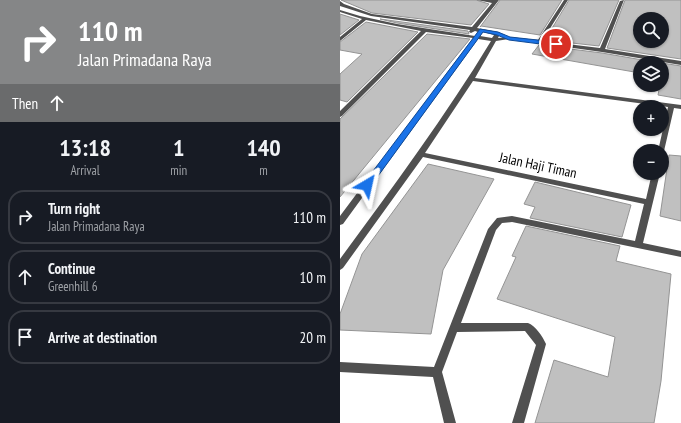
<!DOCTYPE html>
<meta charset="utf-8">
<style>
:root{--surface:#171b24;--page:#242831;--text:#f1f3f6;--muted:#9ea1a6;--line:#363941}
body{margin:0;font-family:"PT Sans Narrow",sans-serif;background:var(--page);color:var(--text);height:100vh;display:flex;flex-direction:column;font-size:15px;white-space:nowrap}
*{box-sizing:border-box;margin:0}
p{font-size:13px;color:var(--muted)}
.icon{flex:none;width:22px;height:22px;fill:none;stroke:currentColor;stroke-width:2;stroke-linecap:round;stroke-linejoin:round}
.map{position:relative;flex:1;overflow:hidden}
.details{display:flex;flex-direction:column;background:var(--surface);width:340px}
.details>*{flex:none}
.guide{background:#858687;color:#fff;overflow:hidden}
.buttons{position:absolute;left:293px;top:12px;display:grid;gap:8px}
.buttons a{display:grid;place-items:center;width:36px;height:36px;border-radius:50%;background:var(--surface);box-shadow:0 1px 3px #0004;font-size:20px}
.pin{position:absolute;display:grid;place-items:center;width:34px;height:34px;color:#fff;margin:-17px;border:2px solid #fff;border-radius:50%;box-shadow:0 1px 4px #0007}
.me{position:absolute;width:44px;margin:-22px;rotate:36deg;stroke-linejoin:round;filter:drop-shadow(0 0 3px #0008)}
.turn{display:flex;align-items:center;gap:14px;height:84px;padding:0 12px;font-size:18px}
.turn .icon{width:52px;height:52px;stroke-width:2.5}
.turn b{display:block;font-size:28px;line-height:34px}
.then{display:flex;align-items:center;height:38px;padding:0 12px;background:#0003;gap:8px;font-size:15px}
.eta{display:flex;justify-content:space-evenly;align-items:center;height:68px;text-align:center}
.eta b{font-size:24px;font-weight:600;line-height:28px}
ul{padding:0;list-style:none}
li{display:flex;align-items:center;gap:12px;height:54px;margin:0 8px 6px;padding:0 4px;border:2px solid var(--line);border-radius:16px}
li div{flex:1}
li b{display:block;font-size:15px}
li em{font-style:normal}
main{display:flex;flex:1;min-height:0}
.map>svg:first-child{display:block}
.building{fill:#c0c0c0;stroke:#949494;fill-rule:evenodd}
.lines{fill:none;stroke-linecap:round;stroke-linejoin:round}
.minor{fill:#505050;fill-rule:evenodd}
.route{fill:#1a73e8;stroke:#114b97}
.labels{text-anchor:middle;stroke-width:4;stroke-linejoin:round;paint-order:stroke}
.street-label{font-size:14px;fill:#000;stroke:#fff}
</style>
<main>
<section class="details">
<div class="guide">
<div class="turn"><svg class="icon" aria-label="right" viewBox="0 0 24 24"><path d="M7 20v-9h11M14 6l5 5-5 5"/></svg><div><b>110 m</b>Jalan Primadana Raya</div></div>
<div class="then">Then<svg class="icon" aria-label="ahead" viewBox="0 0 24 24"><path d="M12 20V5M6 11l6-6 6 6"/></svg></div>
</div>
<div class="eta">
<div><b>13:18</b><p>Arrival</p></div>
<div><b>1</b><p>min</p></div>
<div><b>140</b><p>m</p></div>
</div>
<ul>
<li><svg class="icon" aria-label="right" viewBox="0 0 24 24"><path d="M7 20v-9h11M14 6l5 5-5 5"/></svg><div><b>Turn right</b><p>Jalan Primadana Raya</p></div><em>110 m</em></li>
<li><svg class="icon" aria-label="ahead" viewBox="0 0 24 24"><path d="M12 20V5M6 11l6-6 6 6"/></svg><div><b>Continue</b><p>Greenhill 6</p></div><em>10 m</em></li>
<li><svg class="icon" aria-label="arrive" viewBox="0 0 24 24"><path d="M6 21V4h12l-3 4 3 4H6"/></svg><div><b>Arrive at destination</b></div><em>20 m</em></li>
</ul>
</section>
<div class="map">
<svg width="341" height="423" viewBox="0 0 341 423">
<rect width="100%" height="100%" fill="#fff"/>
<!-- building -->
<path class="building" d="M1 0H136L149 4 131 25 32 13Z
M160 0H222L200 35 141 26 140 27Z
M229 0H279L259 46 205 40Z
M285 0H341V59L267 48ZM300 19H322V41H300Z
M0 14 19 20 0 35Z
M40 19 128 31 129 34 57 23Z
M26 22 78 32 7 102 0 100V74L22 54 0 50V42Z
M87 34 130 39 0 197V119Z
M199 45 262 53 320 63H300V73L192 54Z
M322 63 341 66V99L318 95 320 85H322Z
M329 155 341 156V221L320 216Z
M88 164 154 179 103 270 91 334 0 330V314L22 254Z
M195 182 291 205 282 237 190 218 195 207 184 204Z
M186 226 280 246 276 261 331 274 321 381 314 423H195L214 360 268 377 275 337 157 299 176 257 172 256Z"/>
<g class="lines">
<!-- minor -->
<path class="minor" d="M137 0H159L137 28 158 32 165 35 163 36H159L158 38 169 37 198 40 224 0H228L202 41 260 48 280 1 284 0 265 49 341 61V65L262 52 169 39 156 41 135 78 341 105V109L334 108 324 151 322 153V151H318L328 107 133 81 85 153 306 199 312 173H320L303 243 341 251V257L172 222 162 223 156 230 121 323H188C195 325 203 337 206 344L184 423H172L196 345 185 331 117 332 102 372 116 423H104L93 377 0 372V362L94 367 148 229 157 218 172 216 295 241 304 204 83 157 3 268 0 270V259C52 188 105 117 151 41L138 39 3 224 0 225V216L133 38 86 32 2 116 0 117V111L81 31 26 20 0 41V37L22 19 0 12V10L20 16 57 24 135 36 138 32 135 31 131 33 129 32 130 30 31 16 0 6V1L4 4 32 14 132 27 152 3ZM143 32 154 35 152 38 140 36Z"/>
</g>
<!-- route -->
<path class="route" d="M140 29 158 32 170 37 216 42 219 44 216 46 169 40 157 35 143 32 30 187H24L23 185 24 183Z"/>
<g class="labels">
<!-- street labels -->
<g class="street-label">
<text transform="translate(198 165) rotate(12)" y="5">Jalan Haji Timan</text>
</g>
</g>
</svg>
<div class="buttons">
<a><svg class="icon" aria-label="search" viewBox="0 0 24 24"><circle cx="10" cy="10" r="6"/><path d="M15 15l6 6"/></svg></a>
<a><svg class="icon" aria-label="layers" viewBox="0 0 24 24"><path d="M12 4l9 5-9 5-9-5zM3 14l9 5 9-5"/></svg></a>
<a>+</a>
<a>−</a>
</div>
<div class="pin" style="left:216px;top:44px;background:#d93025"><svg class="icon" aria-label="arrive" viewBox="0 0 24 24"><path d="M6 21V4h12l-3 4 3 4H6"/></svg></div>
<svg class="me" style="left:27px;top:185px" viewBox="-20 -20 40 40"><path d="M0-17L14 15 0 8-14 15z" fill="#1a73e8" stroke="#fff" stroke-width="4"/></svg>
</div>
</main>
